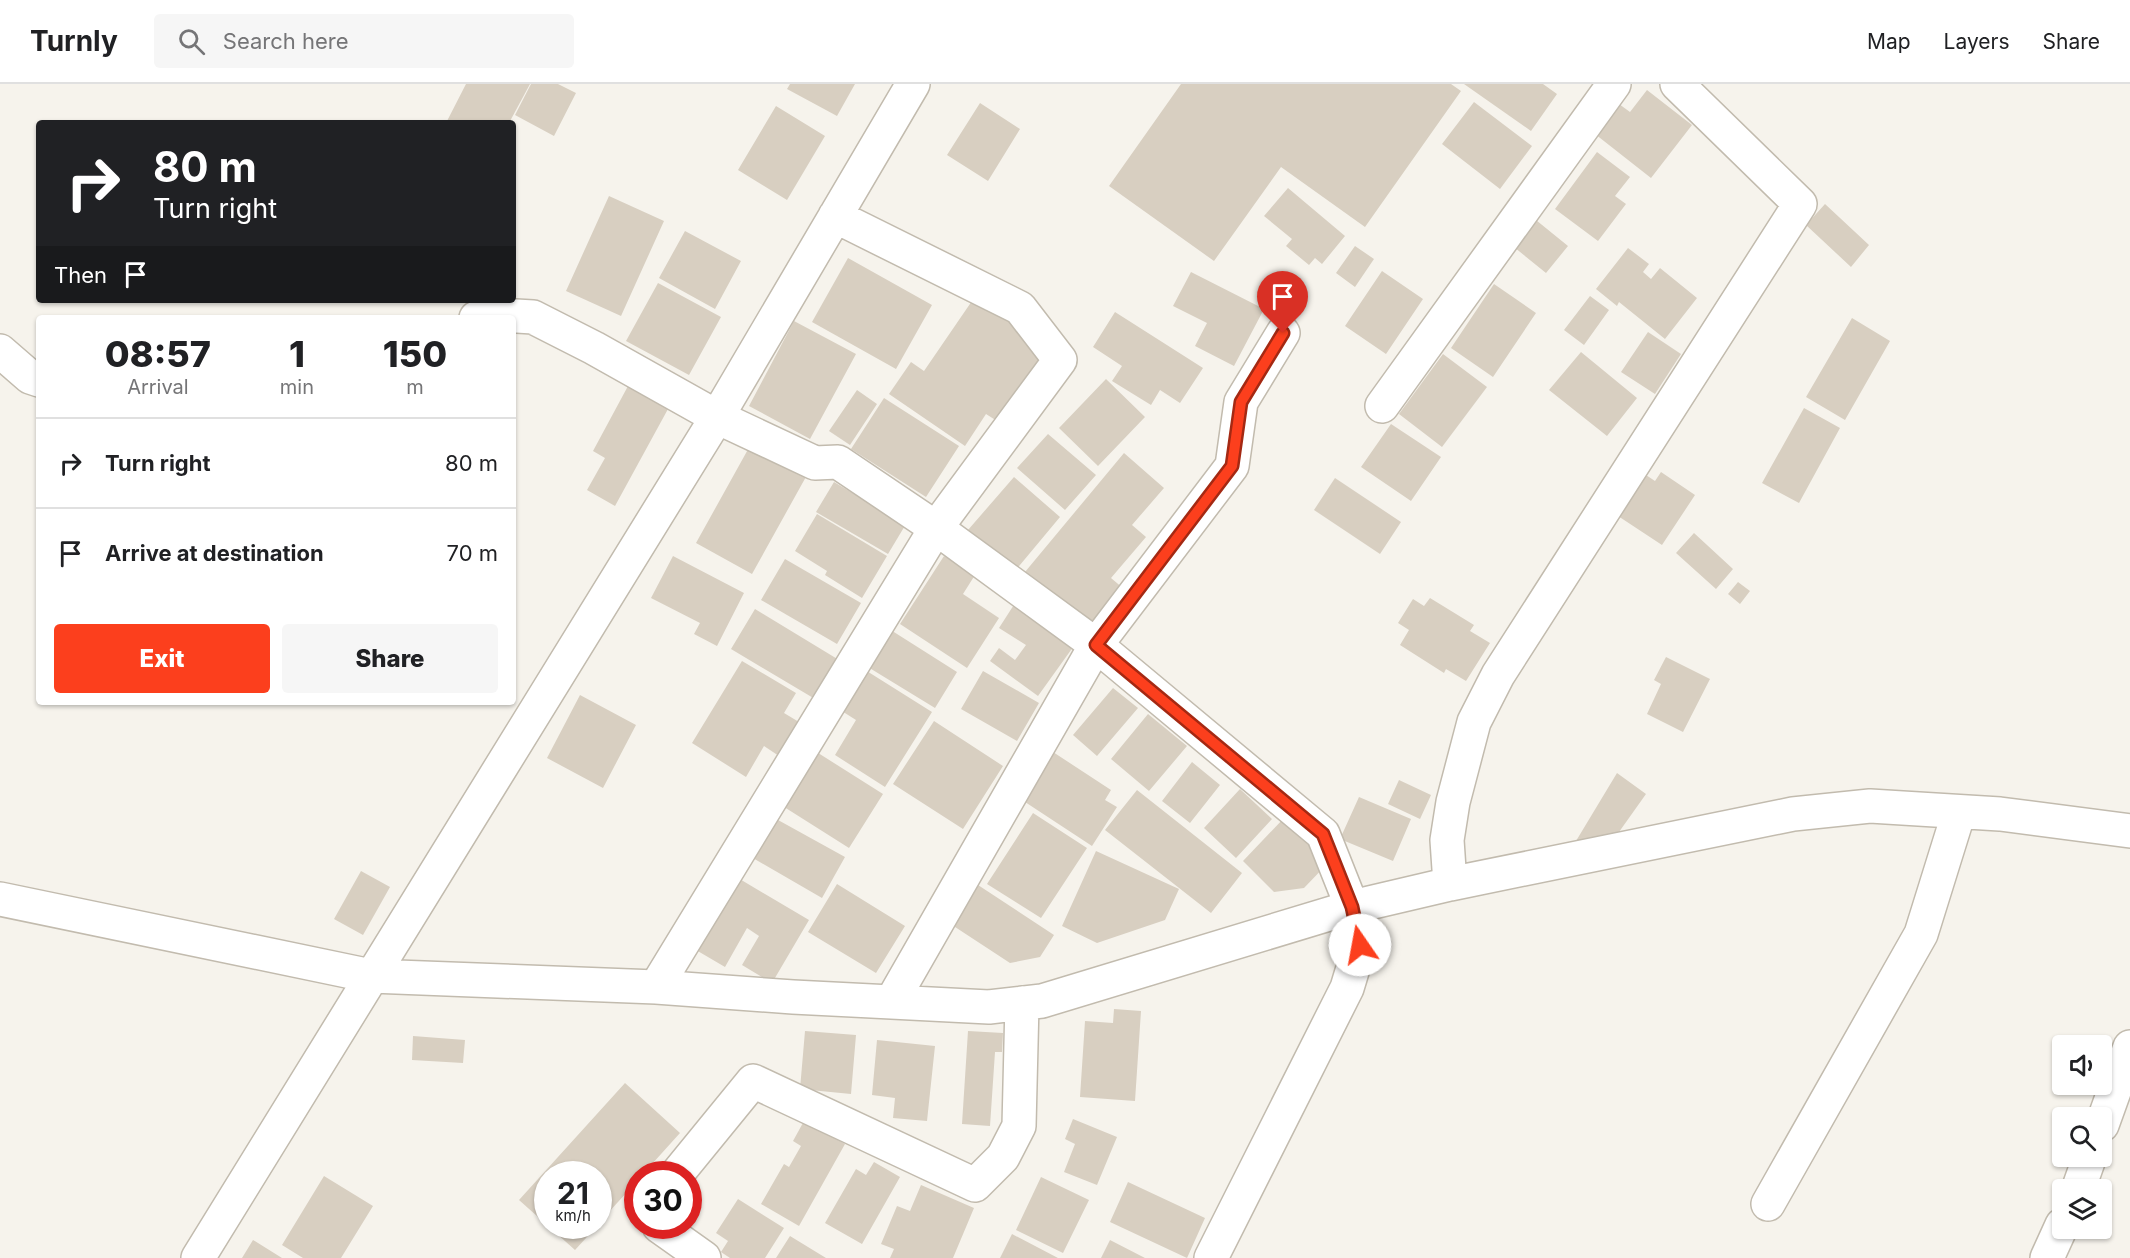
<!DOCTYPE html>
<style>
:root{--surface:#fff;--page:#f6f6f6;--text:#202124;--muted:#757577;--line:#e0e0e0;--accent:#fc3f1d}
body{margin:0;font-family:Inter,sans-serif;background:var(--page);color:var(--text);height:100vh;display:flex;flex-direction:column;font-size:22px;white-space:nowrap}
*{box-sizing:border-box;margin:0}
p{font-size:20px;color:var(--muted)}
.icon{flex:none;width:33px;height:33px;fill:none;stroke:currentColor;stroke-width:2;stroke-linecap:round;stroke-linejoin:round}
.map{position:relative;flex:1;overflow:hidden}
.details{position:absolute;left:36px;top:231px;width:480px;height:390px;display:flex;flex-direction:column;background:var(--surface);border-radius:6px;box-shadow:0 2px 4px #0004}
.details>*{flex:none}
.top-card{position:absolute;left:36px;top:36px;width:480px;height:183px;border-radius:6px;box-shadow:0 2px 4px #0004;background:#202124;color:#fff;overflow:hidden}
.tools{position:absolute;left:2052px;top:951px;display:grid;gap:12px}
.tools a{display:grid;place-items:center;width:60px;height:60px;border-radius:6px;background:var(--surface);box-shadow:0 2px 4px #0004;font-size:30px}
.speed{position:absolute;left:534px;top:1077px;display:flex;gap:12px;font-size:30px;font-weight:700;text-align:center}
.speed>*{display:grid;place-content:center;width:78px;height:78px;border-radius:50%;background:var(--surface);box-shadow:0 2px 4px #0004;line-height:1}
.speed small{font-size:15px;font-weight:400}
.speed .limit{border:9px solid #d22;background:#fff;color:#111}
.pin{position:absolute;display:grid;place-items:center;width:51px;height:51px;color:#fff;margin:-62px -26px;border-radius:50% 50% 50% 0;rotate:-45deg;box-shadow:0 0 6px #0007}
.pin .icon{rotate:45deg}
.me{position:absolute;width:66px;margin:-33px;rotate:348deg;stroke-linejoin:round;filter:drop-shadow(0 0 4px #0008)}
.turn{display:flex;align-items:center;gap:21px;height:126px;padding:0 18px;font-size:27px}
.turn .icon{width:78px;height:78px;stroke-width:2.5}
.turn b{display:block;font-size:42px;line-height:51px}
.then{display:flex;align-items:center;height:57px;padding:0 18px;background:#0003;gap:12px;font-size:22px}
.eta{display:flex;justify-content:space-evenly;align-items:center;height:102px;text-align:center}
.eta b{font-size:36px;font-weight:800;line-height:42px}
.button{display:flex;gap:12px;margin-top:auto;padding:12px 18px}
.button a{flex:1;height:69px;border-radius:6px;background:var(--accent);color:#fff;font-size:24px;font-weight:800;line-height:69px;text-align:center}
.button a+a{background:var(--page);color:var(--text)}
ul{padding:0;list-style:none}
li{display:flex;align-items:center;gap:18px;height:90px;padding:0 18px;border-top:2px solid var(--line)}
li div{flex:1}
li b{display:block;font-size:22px}
li em{font-style:normal}
header{display:flex;align-items:center;gap:36px;box-sizing:border-box;height:84px;padding:0 30px;background:var(--surface);border-bottom:2px solid var(--line)}
header strong{font-size:28px}
nav{display:flex;gap:33px;margin-inline-start:auto;font-size:21px}
.search{width:420px;height:54px;background:var(--page);display:flex;align-items:center;gap:15px;box-sizing:border-box;padding:0 21px;border-radius:6px;color:var(--muted);font-size:22px}
.map>svg:first-child{display:block}
.building{fill:#d8cfc1}
.lines{fill:none;stroke-linecap:round;stroke-linejoin:round}
.minor-casing{stroke:#c2bbae;stroke-width:36}
.minor{stroke:#fff;stroke-width:33}
.route-casing{stroke:#a42913;stroke-width:15}
.route{stroke:#fc3f1d;stroke-width:10}
</style>
<header>
<strong>Turnly</strong>
<div class="search"><svg class="icon" aria-label="search" viewBox="0 0 24 24"><circle cx="10" cy="10" r="6"/><path d="M15 15l6 6"/></svg>Search here</div>
<nav><a>Map</a><a>Layers</a><a>Share</a></nav>
</header>
<div class="map">
<svg width="2130" height="1174" viewBox="0 0 2130 1174">
<rect width="100%" height="100%" fill="#f6f3ec"/>
<!-- building -->
<path class="building" d="M466 0H530L509 39H446Z
M531 0H558L576 9 554 52 515 31Z
M790 0H855L837 32 787 5Z
M1181 0H1451L1461 7 1365 143 1281 83 1214 177 1109 102Z
M1464 0H1543L1557 10 1531 47Z
M1647 6 1692 41 1651 94 1595 50 1619 20 1630 28Z
M1474 18 1532 62 1500 105 1442 60Z
M980 19 1020 45 988 97 947 71Z
M776 22 825 52 787 116 738 86Z
M1597 68 1630 93 1615 112 1626 120 1598 157 1555 125Z
M1288 104 1345 152 1322 180 1315 174 1309 181 1286 162 1292 155 1264 132Z
M609 112 664 137 621 232 566 207Z
M1825 120 1869 161 1851 183 1806 141Z
M1531 132 1568 162 1546 189 1509 159Z
M685 147 741 177 715 225 659 194Z
M1355 162 1374 175 1355 203 1336 189Z
M1628 164 1649 180 1643 188 1651 195 1660 184 1697 214 1665 255 1619 218 1617 222 1596 205Z
M848 174 932 221 896 285 812 238Z
M1382 187 1423 215 1386 270 1345 242Z
M1191 188 1264 225 1234 282 1195 262 1207 239 1173 222Z
M658 199 721 233 689 291 626 257Z
M1494 200 1536 229 1493 293 1451 264Z
M1590 212 1609 226 1584 261 1564 246Z
M974 214 1047 264 997 337 986 330 965 362 889 310 911 278 924 287Z
M1115 228 1203 284 1180 319 1160 306 1151 321 1112 297 1122 282 1093 263Z
M1852 234 1890 257 1845 336 1806 313Z
M794 237 856 270 810 355 749 322Z
M1648 248 1681 270 1655 310 1621 288Z
M1581 268 1637 314 1607 352 1549 306Z
M1443 270 1487 303 1442 363 1399 330Z
M1106 295 1145 333 1098 382 1059 344Z
M628 302 668 325 615 422 587 406 605 374 593 367Z
M857 306 877 320 850 361 829 347Z
M884 314 959 362 926 413 851 365Z
M1804 324 1840 344 1799 419 1762 399Z
M1391 340 1441 373 1411 417 1361 383Z
M1048 350 1096 391 1065 426 1017 384Z
M751 360 807 391 752 490 696 459Z
M1124 369 1164 404 1132 441 1146 453 1111 494 1124 505 1091 544 1025 488Z
M1661 388 1695 411 1662 461 1618 432 1646 391 1655 397Z
M1014 393 1060 433 1015 487 968 446Z
M1335 394 1401 438 1380 470 1314 426Z
M834 398 876 423 912 430 888 470 816 428Z
M817 430 887 472 862 514 825 491 827 487 795 467Z
M1694 449 1733 485 1716 505 1676 469Z
M673 472 744 509 717 562 694 550 700 539 651 514Z
M944 472 975 491 963 510 999 534 967 584 900 540Z
M785 475 861 519 837 560 761 516Z
M1738 498 1750 507 1740 520 1728 510Z
M1430 514 1474 541 1470 547 1490 559 1466 597 1446 585 1444 589 1400 561 1409 546 1398 539 1413 515 1424 522Z
M1017 516 1076 559 1038 612 990 577 999 564 1015 576 1026 561 999 544Z
M755 525 839 576 815 615 731 565Z
M886 543 957 588 935 624 863 580Z
M1666 573 1710 595 1683 648 1647 630 1661 600 1654 596Z
M742 577 796 609 784 629 799 638 779 672 764 662 746 693 692 659Z
M862 584 932 628 885 703 835 671 856 636 837 624Z
M983 587 1039 619 1017 657 961 625Z
M1113 604 1138 624 1097 672 1073 651Z
M580 611 636 641 603 704 547 674Z
M1148 630 1187 662 1149 707 1111 675Z
M934 637 1003 682 963 745 893 700Z
M815 667 883 710 849 764 781 721Z
M1053 668 1111 706 1105 716 1117 723 1092 762 1022 716Z
M1192 678 1220 701 1190 739 1162 717Z
M1617 689 1646 710 1619 748 1576 757Z
M1399 696 1431 711 1420 735 1388 720Z
M1240 705 1272 735 1236 774 1204 744Z
M1137 706 1242 789 1211 829 1105 746Z
M1359 713 1411 735 1393 777 1340 755Z
M1033 729 1087 764 1041 834 987 800Z
M769 731 845 773 822 814 746 770Z
M1284 734 1329 778 1304 804 1274 808 1243 777Z
M1096 767 1179 805 1165 836 1097 859 1062 842Z
M361 787 390 803 363 851 334 835Z
M738 794 809 836 772 899 742 881 759 852 747 844 725 883 696 866Z
M837 800 905 842 876 889 808 848Z
M978 801 1054 851 1040 873 1010 879 952 841Z
M1114 925 1141 927 1135 1017 1080 1013 1085 937 1113 939Z
M805 947 856 951 851 1010 800 1005Z
M968 947 1003 949 1002 968H995L990 1042 962 1040Z
M413 952 465 956 463 979 412 976Z
M877 956 935 962 927 1037 893 1034 895 1014 872 1011Z
M625 999 680 1049 643 1090H638V1096L598 1140V1090H548V1142H597L575 1166 519 1116Z
M1073 1035 1117 1053 1097 1101 1064 1088 1075 1060 1065 1055Z
M804 1037 845 1060 799 1142 761 1120 784 1080 789 1083 801 1062 793 1057Z
M874 1078 900 1093 862 1160 825 1139 856 1085 866 1091Z
M324 1092 373 1122 341 1174H303L282 1161Z
M1041 1093 1089 1116 1063 1169 1016 1146Z
M1128 1098 1205 1134 1187 1174 1110 1138Z
M921 1101 974 1124 953 1174H890L894 1165 881 1160 897 1122 910 1127Z
M738 1115 784 1144 765 1174H730L721 1168 728 1157 716 1149Z
M1012 1150 1058 1174H1000Z
M790 1152 826 1174H776Z
M253 1156 282 1174H242Z
M1110 1156 1145 1174H1101Z"/>
<g class="lines">
<!-- minor casing -->
<g class="minor-casing">
<path id="minor" d="M476 234 485 230 533 233 594 264 717 333 815 379 838 378 936 444 1096 561 1323 750 1352 823 1360 861 1347 904 1211 1174
M0 267 30 293 39 296
M1382 322 1614 0
M1450 800 1447 756 1453 718 1474 638 1498 591 1800 120 1677 0
M0 815 371 892 656 903 793 913 989 923 1042 917 1352 823 1450 800 1793 730 1870 722 2000 730 2130 747
M656 903 936 444 1060 276 1020 224 835 132
M892 917 1096 561 1232 382 1241 318 1283 249
M2102 1041 2130 963
M677 1090 753 997 975 1101 1003 1073 1019 1042 1022 919
M2078 1106 2090 1072
M1768 1120 1921 850 1959 728
M659 1142 704 1174
M198 1174 717 333 913 0
M2047 1174 2062 1141"/>
</g>
<!-- minor -->
<use href="#minor" class="minor"/>
</g>
<g class="lines">
<!-- route casing -->
<g class="route-casing">
<path id="route" d="M1283 249 1241 318 1232 382 1096 561 1323 750 1352 823 1360 861"/>
</g>
<!-- route -->
<use href="#route" class="route"/>
</g>
</svg>
<div class="tools">
<a><svg class="icon" aria-label="sound" viewBox="0 0 24 24"><path d="M4 9h4l5-4v14l-5-4H4zM17 9q2 3 0 6"/></svg></a>
<a><svg class="icon" aria-label="search" viewBox="0 0 24 24"><circle cx="10" cy="10" r="6"/><path d="M15 15l6 6"/></svg></a>
<a><svg class="icon" aria-label="layers" viewBox="0 0 24 24"><path d="M12 4l9 5-9 5-9-5zM3 14l9 5 9-5"/></svg></a>
</div>
<div class="speed"><div>21<small>km/h</small></div><div class="limit">30</div></div>
<div class="pin" style="left:1283px;top:249px;background:#d93025"><svg class="icon" aria-label="arrive" viewBox="0 0 24 24"><path d="M6 21V4h12l-3 4 3 4H6"/></svg></div>
<svg class="me" style="left:1360px;top:861px" viewBox="-20 -20 40 40"><circle r="19" fill="#fff"/><path d="M0-13L10 11 0 6-10 11z" fill="#fc3f1d"/></svg>
<div class="top-card">
<div class="turn"><svg class="icon" aria-label="right" viewBox="0 0 24 24"><path d="M7 20v-9h11M14 6l5 5-5 5"/></svg><div><b>80 m</b>Turn right</div></div>
<div class="then">Then<svg class="icon" aria-label="arrive" viewBox="0 0 24 24"><path d="M6 21V4h12l-3 4 3 4H6"/></svg></div>
</div>
<section class="details">
<div class="eta">
<div><b>08:57</b><p>Arrival</p></div>
<div><b>1</b><p>min</p></div>
<div><b>150</b><p>m</p></div>
</div>
<ul>
<li><svg class="icon" aria-label="right" viewBox="0 0 24 24"><path d="M7 20v-9h11M14 6l5 5-5 5"/></svg><div><b>Turn right</b></div><em>80 m</em></li>
<li><svg class="icon" aria-label="arrive" viewBox="0 0 24 24"><path d="M6 21V4h12l-3 4 3 4H6"/></svg><div><b>Arrive at destination</b></div><em>70 m</em></li>
</ul>
<div class="button"><a>Exit</a><a>Share</a></div>
</section>
</div>
